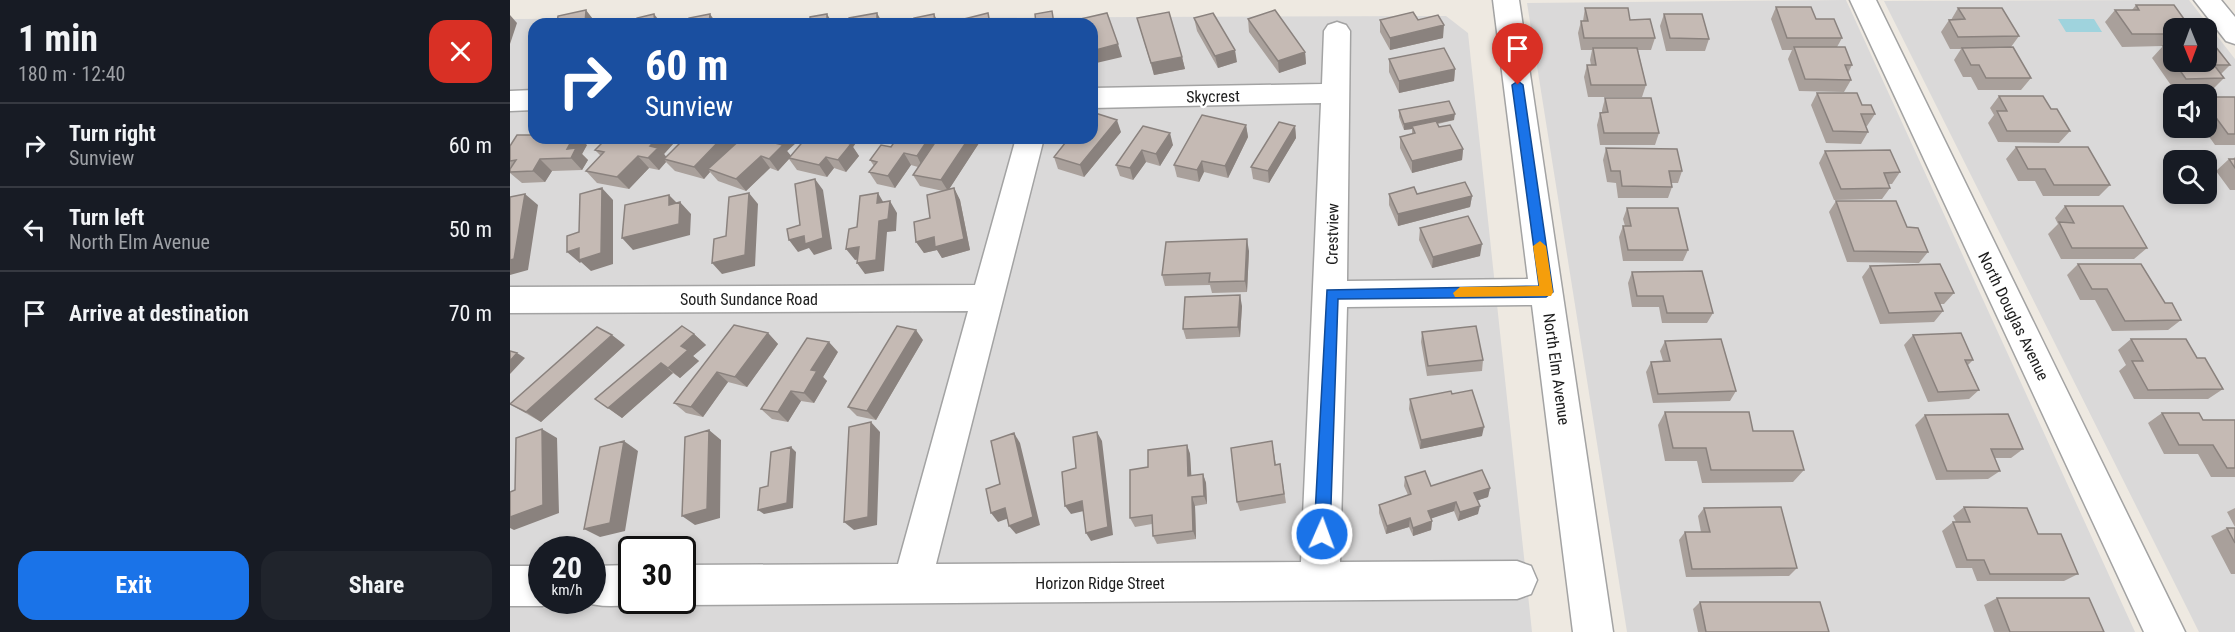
<!DOCTYPE html>
<meta charset="utf-8">
<style>
:root{--surface:#171b24;--page:#20242c;--text:#f1f3f6;--muted:#9ea1a6;--line:#363941;--accent:#1a73e8}
body{margin:0;font-family:"Roboto Condensed",sans-serif;background:var(--page);color:var(--text);height:100vh;display:flex;flex-direction:column;font-size:22px;white-space:nowrap}
*{box-sizing:border-box;margin:0}
p{font-size:20px;color:var(--muted)}
.icon{flex:none;width:33px;height:33px;fill:none;stroke:currentColor;stroke-width:2;stroke-linecap:round;stroke-linejoin:round}
.map{position:relative;flex:1;overflow:hidden}
.panel{display:flex;flex-direction:column;background:var(--surface);width:510px}
.panel>*{flex:none}
.hud{position:absolute;left:18px;top:18px;width:570px;height:126px;border-radius:18px;box-shadow:0 3px 9px #0003;background:#1a4fa0;color:#fff;overflow:hidden}
.needle{width:39px;rotate:179deg}
.tools{position:absolute;left:1653px;top:18px;display:grid;gap:12px}
.tools a{display:grid;place-items:center;width:54px;height:54px;border-radius:12px;background:var(--surface);box-shadow:0 3px 9px #0003;font-size:30px}
.speed{position:absolute;left:18px;top:536px;display:flex;gap:12px;font-size:30px;font-weight:700;text-align:center}
.speed>*{display:grid;place-content:center;width:78px;height:78px;border-radius:50%;background:var(--surface);box-shadow:0 3px 9px #0003;line-height:1}
.speed small{font-size:15px;font-weight:400}
.speed .limit{border:3px solid #111;border-radius:9px;background:#fff;color:#111}
.pin{position:absolute;display:grid;place-items:center;width:51px;height:51px;color:#fff;margin:-62px -26px;border-radius:50% 50% 50% 0;rotate:-45deg;box-shadow:0 0 6px #0007}
.pin .icon{rotate:45deg}
.me{position:absolute;width:66px;margin:-33px;rotate:2deg;stroke-linejoin:round;filter:drop-shadow(0 0 4px #0008)}
.turn{display:flex;align-items:center;gap:21px;height:126px;padding:0 18px;font-size:27px}
.turn .icon{width:78px;height:78px;stroke-width:2.5}
.turn b{display:block;font-size:42px;line-height:51px}
.round{display:grid;place-items:center;flex:none;width:63px;height:63px;border-radius:18px;background:var(--page)}
.headline{display:flex;align-items:center;justify-content:space-between;height:102px;padding:0 18px}
h1{font-size:36px;font-weight:700;line-height:45px}
.cta{display:flex;gap:12px;margin-top:auto;padding:12px 18px}
.cta a{flex:1;height:69px;border-radius:18px;background:var(--accent);color:#fff;font-size:24px;font-weight:700;line-height:69px;text-align:center}
.cta a+a{background:var(--page);color:var(--text)}
ul{padding:0;list-style:none}
li{display:flex;align-items:center;gap:18px;height:84px;padding:0 18px;border-top:2px solid var(--line)}
li div{flex:1}
li b{display:block;font-size:22px}
li em{font-style:normal}
main{display:flex;flex:1;min-height:0}
.map>svg:first-child{display:block}
.residential{fill:#dad9d9;fill-rule:evenodd}
.water{fill:#9fd3dd}
.lines{fill:none;stroke-linecap:round;stroke-linejoin:round}
.minor-casing{stroke:#a3a3a3;stroke-width:3}
.minor{fill:#fff;fill-rule:evenodd}
.wall{fill:#a9a09b}
.shaded-wall{fill:#8a827e}
.building{fill:#c5bab4;stroke:#8a827e;stroke-width:1.5}
.route{fill:#1a73e8;stroke:#114b97;stroke-width:1.5}
.slow{fill:#f59e0b}
.labels{text-anchor:middle;stroke-width:5;stroke-linejoin:round;paint-order:stroke}
.street-label{font-size:16px;fill:#1c1c1c;stroke:#fff}
</style>
<main>
<section class="panel">
<div class="headline"><div><h1>1 min</h1><p>180 m · 12:40</p></div><a class="round" style="background:#d93025;color:#fff"><svg class="icon" aria-label="close" viewBox="0 0 24 24"><path d="M6 6l12 12M18 6L6 18"/></svg></a></div>
<ul>
<li><svg class="icon" aria-label="right" viewBox="0 0 24 24"><path d="M7 20v-9h11M14 6l5 5-5 5"/></svg><div><b>Turn right</b><p>Sunview</p></div><em>60 m</em></li>
<li><svg class="icon" aria-label="left" viewBox="0 0 24 24"><path d="M17 20v-9H6M10 6l-5 5 5 5"/></svg><div><b>Turn left</b><p>North Elm Avenue</p></div><em>50 m</em></li>
<li><svg class="icon" aria-label="arrive" viewBox="0 0 24 24"><path d="M6 21V4h12l-3 4 3 4H6"/></svg><div><b>Arrive at destination</b></div><em>70 m</em></li>
</ul>
<div class="cta"><a>Exit</a><a>Share</a></div>
</section>
<div class="map">
<svg width="1725" height="632" viewBox="0 0 1725 632">
<rect width="100%" height="100%" fill="#eee9e1"/>
<!-- residential -->
<path class="residential" d="M1336 0 1625 632H1117L1017 3Z
M1679 0 1725 59V632H1689L1374 1ZM1664 28H1696V62H1664ZM1664 94H1696V128H1664ZM1664 160H1696V194H1664Z
M936 16 958 33 1022 632H0V19ZM24 24H582V138H24ZM32 549H82V600H32ZM122 549H172V600H122Z"/>
<!-- water -->
<path class="water" d="M1548 19H1584L1592 32H1556Z"/>
<g class="lines">
<!-- minor casing -->
<g class="minor-casing">
<path id="minor" d="M983 0H1009L1103 632H1063L1022 305 837 307 830 562 1007 561 1021 566 1027 580 1021 594 1007 599 172 605 161 600H172V565L388 564 458 311 0 313V287L465 285 506 138H534L426 564 791 562 811 103 582 108V88L812 84 814 31 818 25 827 22 836 25 840 31 837 281 1018 279Z
M1340 0H1366L1675 632H1634Z
M1684 0H1711L1725 17V44L1716 41Z
M24 90V110L0 111V91Z
M122 565V600H133C114 608 88 608 68 600H82V566Z
M0 566H32V600H46L32 606H0Z"/>
</g>
<!-- minor -->
<use href="#minor" class="minor"/>
</g>
<!-- wall -->
<path class="wall" d="M1626 5 1664 28V62L1720 65 1711 74 1714 78 1702 90 1665 91 1642 58 1653 46 1612 47 1595 22 1605 10H1622Z
M1266 7 1306 19 1332 38 1327 47 1342 65 1338 73 1341 80 1334 92 1289 91 1278 59 1282 50H1272L1261 19Z
M1075 8 1120 20 1145 38 1141 50H1128L1136 85 1132 97H1078L1074 77 1077 65H1081L1080 60 1082 50H1071L1068 33 1071 21H1073Z
M1448 8 1509 36 1501 47 1521 78 1511 90H1468L1461 77H1453L1444 60 1451 49H1440L1431 32 1439 20H1441Z
M1154 14 1199 39 1195 51H1156L1150 26Z
M627 18 672 57 675 69 644 75Z
M684 18 727 62 708 68 687 31Z
M738 19 795 52 796 64 769 73 739 32Z
M870 20H908L933 38 880 50 870 32Z
M879 59 945 69 944 81 889 93 879 72Z
M1307 93 1352 105 1365 114 1357 126H1356L1358 132 1351 144 1316 143 1301 105Z
M1489 96 1541 109 1560 131 1549 143 1488 142 1478 123 1484 115 1480 108Z
M1696 97H1725V145H1705L1693 128H1696Z
M1095 98 1149 133 1145 145H1090L1087 125 1090 113H1092V110Z
M889 110 944 120 928 124 929 127 953 149 952 160 902 173 890 148V137L902 134V129L894 130 889 117Z
M736 125 738 137 718 178 694 172 689 182 667 177 664 165Z
M633 126 663 145 650 166 636 162 623 180 610 176 606 165Z
M785 126 786 138 759 183 743 179 741 167Z
M611 132 574 177 548 169 544 157Z
M97 138H157L163 144 154 154 156 157 175 138H284L287 142 277 151 281 156 348 140 343 147 349 156 336 172 324 168 317 177 287 170 279 159 268 171 260 168 236 191 208 181 200 172 194 179 165 171 156 162 149 170 139 168 119 189 87 183 76 171 91 156 85 150Z
M387 138H471V140L439 189 444 188 450 200 460 250 432 258 427 250 414 253 406 242 420 218 433 191 410 186 403 175 408 167 401 165 385 188 367 184 359 172 364 166 360 160 381 147Z
M77 145 72 154 78 160 72 170 42 171 35 182 12 183 0 173V146Z
M1506 147 1600 185 1589 196H1533L1525 181H1508L1496 159Z
M1096 148 1172 171 1168 183H1162V187L1158 198H1108L1106 183 1097 182 1093 160Z
M1315 151 1390 172 1382 184H1379L1380 188 1372 199 1324 200 1309 163Z
M1725 157V190H1720L1706 171 1719 159H1723Z
M879 194H907L962 196 960 207 888 226 879 205Z
M1326 201 1397 227 1418 252 1409 263 1337 262 1319 212Z
M1555 206 1637 248 1624 259H1551L1538 234 1548 224 1545 218Z
M1117 208 1178 250 1173 261H1113L1109 237 1113 226H1115L1113 219Z
M910 228 970 256 922 268 909 240Z
M739 251 737 292 702 293 700 285 655 286 652 275Z
M1568 264 1655 303 1671 320 1658 330 1602 331 1585 300H1570L1557 275Z
M1360 266 1444 293 1434 304H1430L1433 311 1424 322 1370 324 1352 277Z
M1122 272 1203 313 1197 323H1152L1149 307H1122L1118 283Z
M732 306 730 337 676 339 673 329Z
M912 332 973 360 972 371 917 376 911 342Z
M258 333 268 344 237 387 218 382 193 417 176 413 164 403Z
M184 334 196 345 183 356 189 361 170 378 163 373 112 418 85 399Z
M1403 335 1463 360 1458 365 1469 390 1459 399 1418 402 1394 345Z
M1621 339 1713 389 1698 399H1624L1609 371 1616 365 1608 350Z
M413 340 366 420 347 416 338 407Z
M1155 341 1226 391 1220 401 1143 403 1136 372 1141 362 1153 361 1150 351Z
M115 345 31 422 0 404Z
M328 352 313 377 317 381 304 403 291 401 278 422 262 419 251 409Z
M942 394 972 436 910 449 899 409 900 399Z
M1155 412 1294 470 1283 482 1192 483 1187 461H1155L1148 425Z
M1652 413 1693 420H1725V477H1701L1688 454H1654L1638 423Z
M1415 415 1513 449 1501 458H1485L1490 471 1478 479 1426 480 1405 425Z
M762 441 766 465 770 464 776 503 730 511 727 502Z
M677 445 680 454 681 476 693 474 696 483 697 504 685 506 686 539 647 544 643 536 642 524 625 527 620 518 638 467Z
M895 477 921 486 980 488 978 497 968 500V514L948 521 944 511 921 518 922 521 921 530 903 536 899 527 876 534 869 513V505L898 495 894 486Z
M1454 507 1528 534 1568 574 1554 581H1467L1462 568H1446L1432 531 1443 522H1446L1443 516Z
M1194 508 1287 568 1279 576 1176 577 1169 540 1175 532H1191L1188 516Z
M1725 508V527L1717 512Z
M1717 528H1725V574H1721L1701 536Z
M1487 598 1594 632H1484L1474 605Z
M1190 602 1319 632H1188L1183 609Z"/>
<!-- shaded-wall -->
<path class="shaded-wall" d="M76 10 86 23V24H75Z
M367 13 373 24H367Z
M144 14 152 24H145Z
M200 14 207 24H199Z
M317 14 323 24H317Z
M424 14 429 24H425Z
M0 15 7 23 0 44Z
M934 25 933 38 880 50V38Z
M608 44 612 57 582 64V51Z
M725 50 727 62 708 68 705 56Z
M795 52 796 64 769 73 768 61Z
M672 57 675 69 644 75 641 63Z
M945 69 944 81 889 93V81Z
M945 114 944 120 903 128 902 126V129L894 130V124Z
M607 120 611 132 574 177 570 165Z
M736 125 738 137 718 178 715 166Z
M785 126 786 138 759 183 758 171Z
M660 133 663 145 650 166 646 154Z
M63 138H70L77 145 72 154 78 160 72 170 61 158 57 149Z
M147 138H157L163 144 154 154 158 159H154L156 162 149 170 138 158 140 146Z
M212 138H233L198 169 200 172 194 179 184 167Z
M270 138H284L287 142 277 151 282 157 279 158V159L268 171 259 159 265 143Z
M333 138H347L348 140 343 147 349 156 336 172 328 160 330 141Z
M419 138H434L413 168 407 156Z
M459 138H471V140L438 191 431 180Z
M953 149 952 160 902 173V161Z
M632 150 636 162 623 180 620 168Z
M394 153 401 165 385 188 378 176Z
M128 156 139 168 119 189 107 177Z
M251 156 260 168 236 191 226 179Z
M316 157 324 168 317 177 309 165Z
M30 159 42 171 35 182 23 171Z
M692 161 694 172 689 182 687 170Z
M305 179 313 190 322 249 304 255 299 248 288 252 279 240 294 236Z
M92 188 103 200V264L81 271 71 262 70 263 57 252 69 248Z
M444 188 450 200 460 250 432 258 427 250 414 253 406 242Z
M239 193 248 204 245 266 212 274 202 263Z
M368 193 375 205 367 203Z
M15 194 28 205 18 270 0 275V260Z
M159 195 170 206 159 205Z
M962 196 960 207 888 226V214Z
M380 201 387 213 386 231 377 232 374 271 355 274 347 263Z
M170 202 181 214 180 235 123 250 112 238Z
M737 239 739 251 737 292 735 281Z
M972 244 970 256 922 268 923 257Z
M349 247 357 258 345 260 336 249Z
M730 295 732 306 730 337 728 327Z
M406 330 413 340 366 420 357 411Z
M258 333 268 344 237 387 225 377Z
M184 334 196 345 183 356 189 361 170 378 158 368 171 346Z
M102 335 115 345 31 422 16 412Z
M319 342 328 352 313 377 317 381 304 403 294 393 301 370Z
M7 353 15 358 0 374V361Z
M151 363 163 373 112 418 98 408Z
M207 372 218 382 193 417 181 407Z
M281 391 291 401 278 422 268 412Z
M361 422 370 432 367 525 344 530 334 522Z
M974 427 972 436 910 449 911 440Z
M32 429 47 438 49 513 4 530 0 528V517Z
M199 430 211 440 210 518 185 525 172 516Z
M587 432 592 441 603 535 581 541 576 533Z
M504 433 510 443 530 525 506 534 499 526Z
M114 441 128 451 115 531 90 537 74 529Z
M677 445 680 454 682 485 678 476Z
M281 447 286 452 283 508 254 514 248 510Z
M693 474 696 483 697 504 694 496Z
M980 488 978 497 963 502 964 493Z
M682 497 685 506 686 539 683 531Z
M572 501 578 510 561 514 555 506Z
M946 502 944 511 917 520 918 511Z
M970 506 968 514 948 521 950 512Z
M495 508 502 517 488 522 481 513Z
M900 518 899 527 876 534 877 526Z
M922 521 921 530 903 536V528Z"/>
<!-- building -->
<path class="building" d="M1626 5H1664L1674 19H1685L1693 28H1664V34H1622L1605 10H1629Z
M1266 7H1301L1306 19H1324L1332 38H1277Z
M1075 8H1118L1120 20 1140 19 1145 38H1074L1071 21H1078Z
M1448 8H1492L1509 36 1448 37 1439 20 1455 19Z
M76 10 75 24H47L48 16Z
M765 10 795 52 768 61 738 19Z
M542 11 544 24H526L525 14Z
M659 12 672 57 641 63 627 18Z
M903 12 908 20 928 15 934 25 880 38 870 20Z
M367 13V24H338L339 18Z
M478 13 480 24H447L446 21Z
M597 13 608 44 582 51V24H567L566 20Z
M703 13 725 50 705 56 684 18Z
M144 14 145 24H127V18Z
M200 14 199 24H179V18Z
M317 14V24H300V17Z
M424 14 425 24H405L404 18Z
M1154 14H1192L1199 39 1160 38Z
M260 20V24H245Z
M1653 46H1664V61Z
M1696 46H1705L1720 65H1704L1714 78 1676 79 1664 62H1696Z
M1284 47H1335L1342 65H1335L1341 80 1295 79Z
M1503 47 1521 78H1476L1469 65H1461L1452 48Z
M934 48 945 69 889 81 879 59Z
M1083 48H1127L1136 85H1081L1077 65H1086Z
M1307 93H1347L1352 105H1361L1365 114H1351L1358 132 1323 131Z
M1489 96H1533L1541 109H1547L1560 131H1497L1487 111H1497Z
M1696 97H1725V134H1718L1696 104Z
M1095 98H1141L1149 133H1094L1090 113 1098 112Z
M939 101 945 114 894 124 889 110Z
M582 112 607 120 570 165 544 157 559 138H582Z
M692 115 736 125 715 166 692 161 687 170 664 165Z
M926 121 929 127 940 125 953 149 902 161 890 137 905 133 902 126Z
M769 122 785 126 758 171 741 167Z
M633 126 660 133 646 154 632 150 620 168 606 165Z
M24 130V138H63L57 149 66 148 61 158 30 159 23 171 0 172V169L6 160 0 161V146L7 135H21Z
M97 138H147L140 146 148 148 138 158 128 156 107 177 76 171 94 152 85 150Z
M175 138H212L184 167 154 159Z
M232 138H270L265 143 273 145 259 159 251 156 226 179 198 169Z
M296 138H333L330 141 341 144 328 160 316 157 309 165 279 158Z
M387 138H419L407 156 394 153 378 176 359 172 367 162 360 160 371 145 381 147Z
M428 138H459L431 180 403 175Z
M1506 147H1578L1600 185H1544L1535 169H1518Z
M1096 148 1167 149 1172 171H1159L1162 187 1112 186 1110 171H1101Z
M1380 150 1390 172 1374 173 1380 188 1331 189 1315 151Z
M1719 159H1725V168Z
M305 179 313 238 295 244 294 236 279 240 277 229 290 225 285 184Z
M955 182 962 196 888 214 879 194 904 187 907 194Z
M92 188 91 253 69 260V248L57 252V236L69 232 70 194Z
M444 188 454 239 425 247 424 237 406 242 404 222 420 218 417 195Z
M239 193 235 255 202 263 204 239 216 236 219 197Z
M368 193 367 203 380 201 378 219 369 221 366 260 347 263 349 247 336 249 339 229 347 227 350 196Z
M15 194 4 259 0 260V197Z
M159 195V205L170 202 169 224 112 238 115 205Z
M1326 201H1386L1397 227 1408 228 1418 252 1344 251Z
M1555 206H1613L1637 248H1562L1549 222 1564 223Z
M1117 208H1168L1178 250H1118L1113 226H1121Z
M958 216 972 244 923 257 910 228Z
M737 239 735 281 699 282 700 273 652 275 656 242Z
M1430 264 1444 293H1425L1433 311 1379 313 1360 266Z
M1568 264H1631L1655 303H1662L1671 320 1615 321 1597 289H1582Z
M1192 271 1203 313H1157L1153 296H1127L1122 272Z
M730 295 728 327 673 329 675 297Z
M224 325 258 333 225 377 207 372 181 407 164 403Z
M172 326 184 334 171 346 178 350 158 368 151 363 98 408 85 399Z
M387 326 406 330 357 411 338 407Z
M966 326 973 360 918 366 912 332Z
M87 327 102 335 16 412 0 404Z
M1451 333 1463 360H1455L1469 390 1428 392 1403 335Z
M297 338 319 342 301 370 307 371 294 393 281 391 268 412 251 409Z
M1211 339 1226 391 1148 394 1141 362 1160 361 1155 341Z
M1621 339H1676L1687 358H1695L1713 389 1638 390 1622 361H1633Z
M0 351 7 353 0 361Z
M962 390 974 427 911 440 900 399 941 391 942 394Z
M1155 412H1239L1243 431H1283L1294 470H1201L1196 448H1163Z
M1652 413H1689L1693 420H1725V468H1717L1703 445H1669Z
M1498 414 1513 449H1481L1490 471H1437L1415 415Z
M361 422 358 517 334 522 339 427Z
M32 429 33 505 0 517V492L5 490 6 438Z
M199 430 197 509 172 516 175 437Z
M587 432 598 527 576 533 572 501 555 506 552 472 566 468 563 437Z
M504 433 523 517 499 526 495 508 481 513 476 489 490 484 481 441Z
M114 441 100 523 74 529 90 447Z
M762 441 765 465 770 464 774 494 727 502 721 448Z
M677 445 678 476 693 474 694 496 682 497 683 531 643 536 642 515 620 518V470L638 467V450Z
M281 447 277 503 248 510 250 488 258 486 261 452Z
M972 470 980 488 964 493 970 506 950 512 946 502 918 511 922 521 903 528 900 518 877 526 869 505 901 494 895 477 915 471 921 486Z
M1271 507 1287 568 1182 569 1175 532H1200L1194 508Z
M1454 507 1517 508 1528 534H1551L1568 574H1480L1474 560H1457L1443 522H1460Z
M1717 528H1725V543Z
M1487 598H1579L1594 632H1500Z
M1190 602H1310L1319 632H1196Z"/>
<!-- route -->
<path class="route" d="M1008 81 1013 85 1043 292 1036 297 828 299 820 534 817 539 812 541 806 539 804 534 817 290 1029 286 1002 85Z"/>
<!-- slow -->
<path class="slow" d="M1030 241 1036 246 1043 292 1041 296 945 297 943 293 950 287 1029 286 1023 246Z"/>
<g class="labels">
<!-- street labels -->
<g class="street-label">
<text transform="translate(703 96) rotate(-1)" y="6">Skycrest</text>
<text transform="translate(822 234) rotate(-89)" y="6">Crestview</text>
<text x="239" y="305">South Sundance Road</text>
<text transform="translate(1504 316) rotate(64)" y="6">North Douglas Avenue</text>
<text transform="translate(1047 369) rotate(82)" y="6">North Elm Avenue</text>
<text x="590" y="589">Horizon Ridge Street</text>
</g>
</g>
</svg>
<div class="tools">
<a><svg class="needle" viewBox="-14 -14 28 28"><path d="M0-13l5 13h-10z" fill="#e53935"/><path d="M0 13l5-13h-10z" fill="#9ea1a6"/></svg></a>
<a><svg class="icon" aria-label="sound" viewBox="0 0 24 24"><path d="M4 9h4l5-4v14l-5-4H4zM17 9q2 3 0 6"/></svg></a>
<a><svg class="icon" aria-label="search" viewBox="0 0 24 24"><circle cx="10" cy="10" r="6"/><path d="M15 15l6 6"/></svg></a>
</div>
<div class="speed"><div>20<small>km/h</small></div><div class="limit">30</div></div>
<div class="pin" style="left:1008px;top:85px;background:#d93025"><svg class="icon" aria-label="arrive" viewBox="0 0 24 24"><path d="M6 21V4h12l-3 4 3 4H6"/></svg></div>
<svg class="me" style="left:812px;top:534px" viewBox="-20 -20 40 40"><circle r="17" fill="#1a73e8" stroke="#fff" stroke-width="3"/><path d="M0-11L8 9 0 5-8 9z" fill="#fff"/></svg>
<div class="hud">
<div class="turn"><svg class="icon" aria-label="right" viewBox="0 0 24 24"><path d="M7 20v-9h11M14 6l5 5-5 5"/></svg><div><b>60 m</b>Sunview</div></div>
</div>
</div>
</main>
